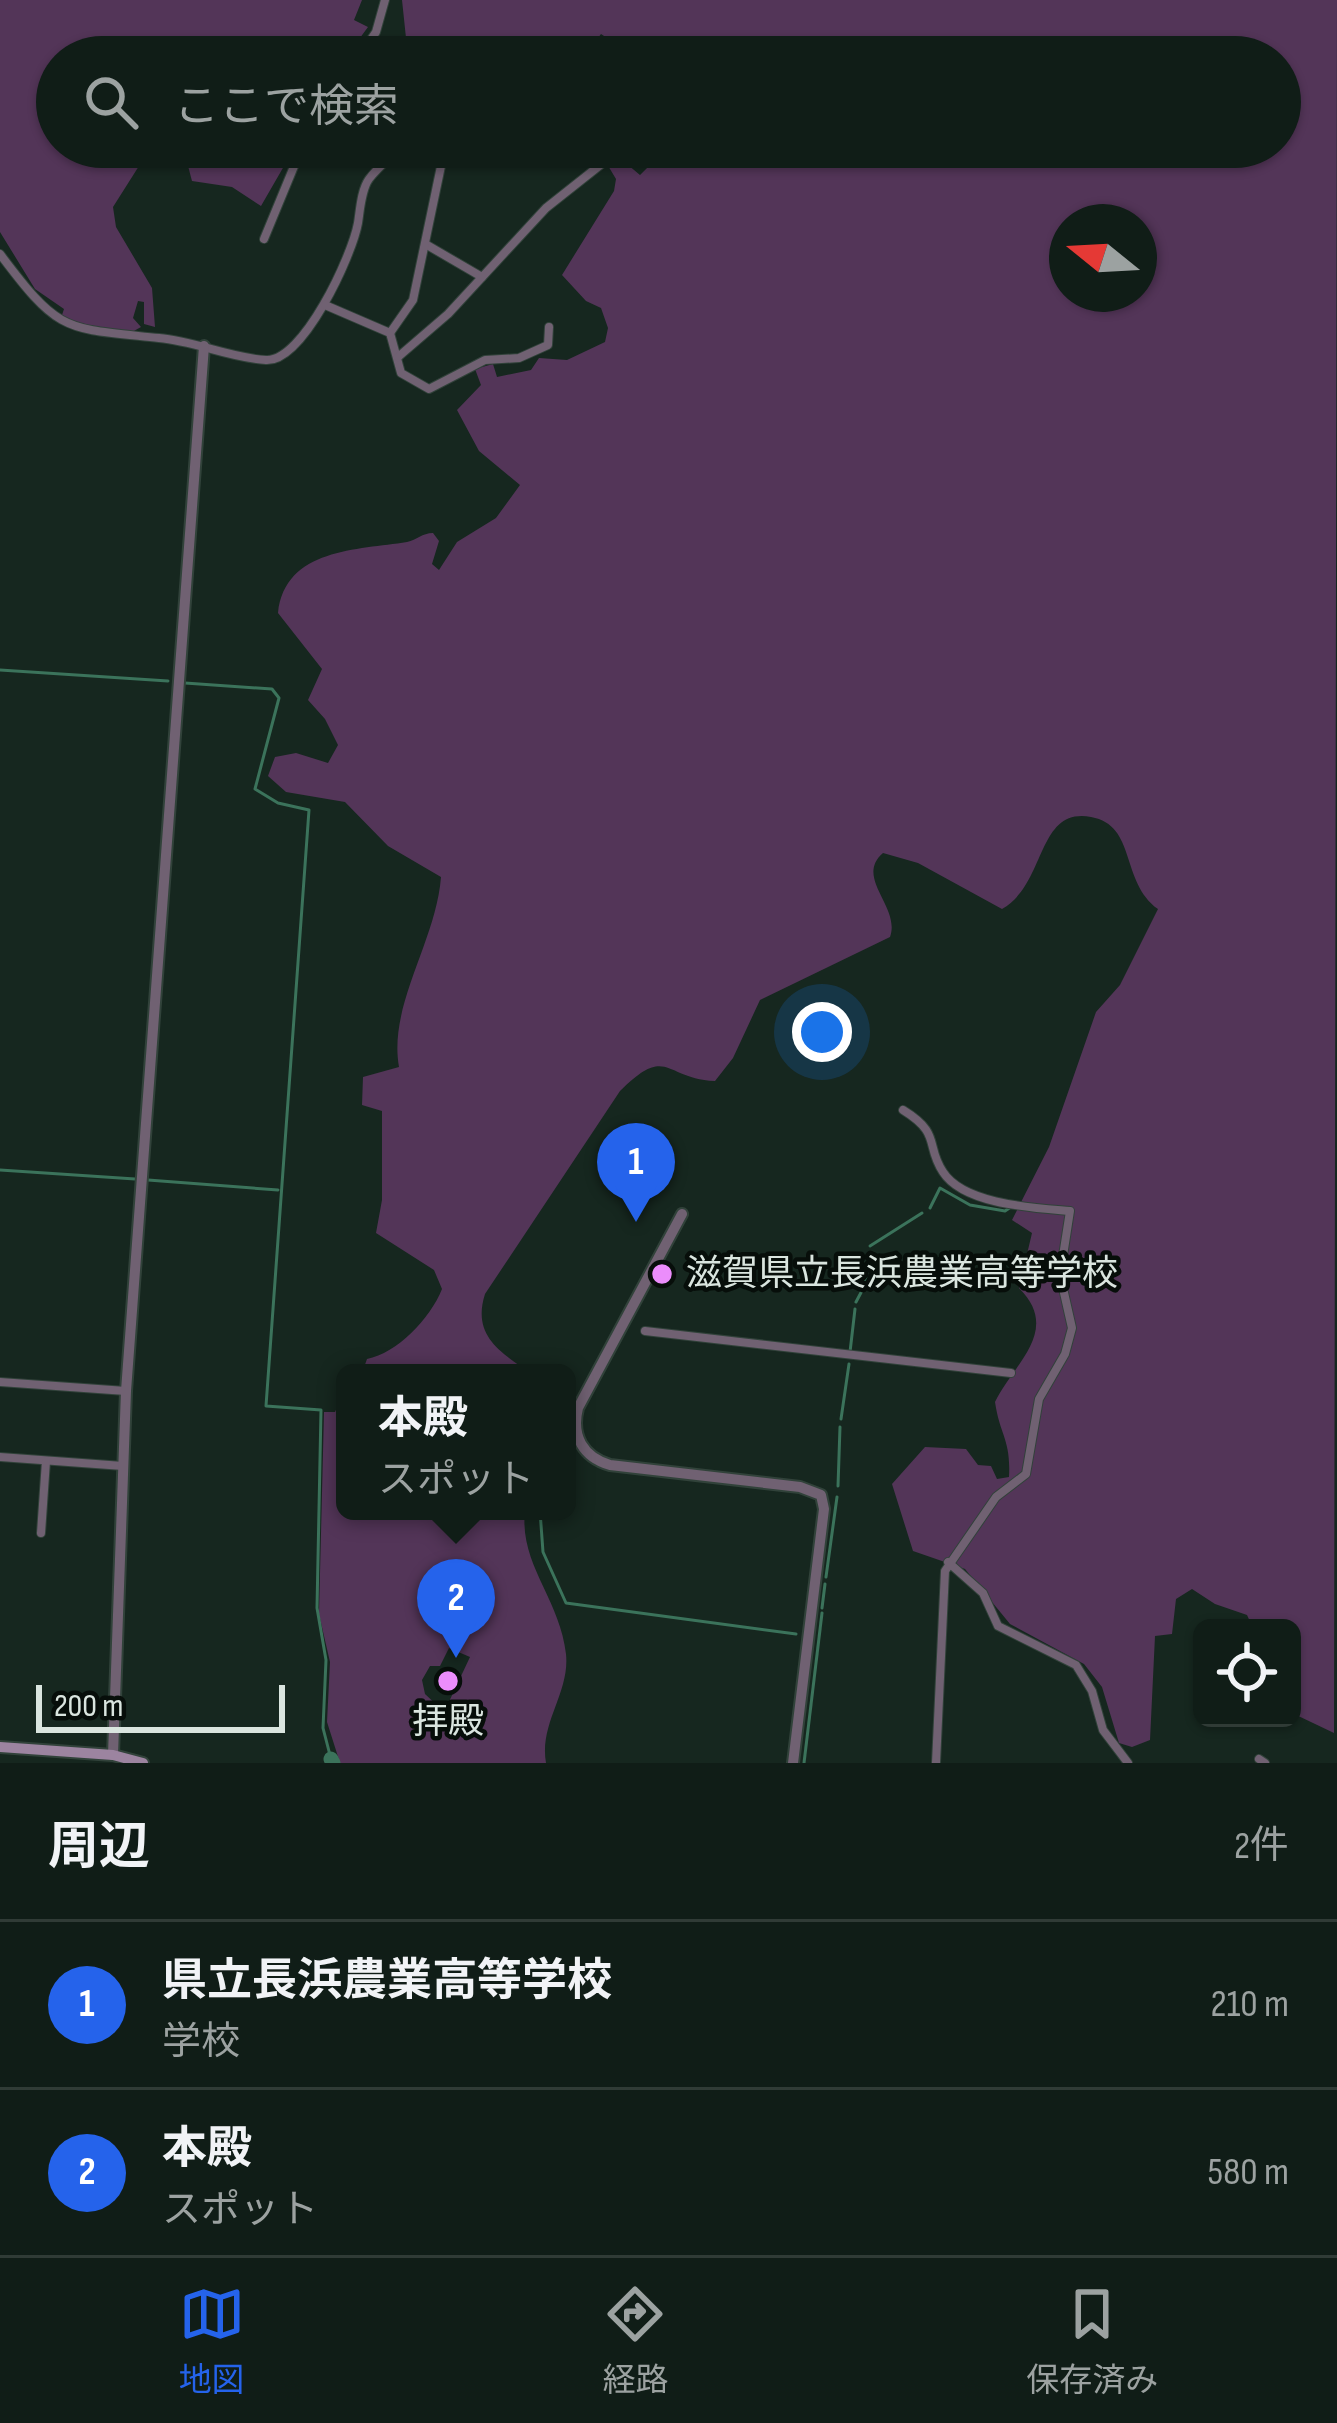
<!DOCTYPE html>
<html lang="ja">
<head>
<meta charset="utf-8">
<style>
	body { margin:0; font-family:"Sofia Sans Condensed","Noto Sans JP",sans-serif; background:#192620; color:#f1f3f6 }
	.controls { position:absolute; right:36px; bottom:36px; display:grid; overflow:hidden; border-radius:18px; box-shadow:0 3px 9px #0004 }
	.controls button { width:108px; height:108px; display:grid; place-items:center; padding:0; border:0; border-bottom:3px solid #303b36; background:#101d17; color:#f1f3f6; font:60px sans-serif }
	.compass { position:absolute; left:1049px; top:204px; width:108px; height:108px; border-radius:50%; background:#101d17; box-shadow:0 3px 9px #0004; rotate:288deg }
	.scale { position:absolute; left:36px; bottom:30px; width:249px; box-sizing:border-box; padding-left:12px; border:6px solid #dae5df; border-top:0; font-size:33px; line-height:42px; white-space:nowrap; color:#dae5df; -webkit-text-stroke:9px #070e0a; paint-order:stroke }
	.you { position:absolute; left:822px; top:1032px; width:42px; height:42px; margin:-30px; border:9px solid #fff; border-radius:50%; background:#1a73e8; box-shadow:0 0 0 18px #1a73e833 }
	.badge { display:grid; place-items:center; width:78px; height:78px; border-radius:50%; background:#2563eb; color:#fff; font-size:39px; font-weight:700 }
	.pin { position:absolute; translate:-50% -99px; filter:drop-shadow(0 3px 6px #0008) }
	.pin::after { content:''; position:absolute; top:63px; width:42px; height:36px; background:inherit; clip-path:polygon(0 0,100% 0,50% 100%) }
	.popup { position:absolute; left:336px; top:1364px; width:240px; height:156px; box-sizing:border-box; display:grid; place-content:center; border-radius:18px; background:#101d17; filter:drop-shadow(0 3px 9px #0005); font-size:39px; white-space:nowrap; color:#9ca2a1 }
	.popup b { font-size:45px; color:#f1f3f6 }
	.popup::after { content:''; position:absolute; left:50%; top:100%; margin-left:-24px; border:24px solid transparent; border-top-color:#101d17 }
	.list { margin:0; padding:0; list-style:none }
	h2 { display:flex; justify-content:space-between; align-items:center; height:156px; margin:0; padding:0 48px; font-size:51px }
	h2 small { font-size:39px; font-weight:400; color:#9ca2a1 }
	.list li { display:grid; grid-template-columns:78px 1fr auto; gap:36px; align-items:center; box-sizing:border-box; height:168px; padding:0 48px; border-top:3px solid #303b36 }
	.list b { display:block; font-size:45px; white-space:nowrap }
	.list p { margin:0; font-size:39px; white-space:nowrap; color:#9ca2a1 }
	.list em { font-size:39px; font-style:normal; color:#9ca2a1 }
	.icon { flex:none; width:66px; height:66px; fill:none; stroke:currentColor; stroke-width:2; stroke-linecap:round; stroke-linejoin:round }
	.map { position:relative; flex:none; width:1337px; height:1763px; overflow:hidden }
	.search { position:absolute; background:#101d17; box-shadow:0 3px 9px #0004; left:36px; right:36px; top:36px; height:132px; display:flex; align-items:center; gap:30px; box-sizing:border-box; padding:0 42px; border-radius:66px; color:#9ca2a1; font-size:45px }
	.sheet { height:492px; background:#101d17 }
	nav { display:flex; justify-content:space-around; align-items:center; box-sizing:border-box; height:168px; border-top:3px solid #303b36; background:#101d17; font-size:33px; color:#9ca2a1 }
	nav a { display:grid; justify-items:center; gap:6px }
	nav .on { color:#2563eb }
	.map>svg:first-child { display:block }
	.green { fill:#533558; fill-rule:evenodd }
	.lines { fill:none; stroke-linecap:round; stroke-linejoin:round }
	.stream { stroke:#3b735b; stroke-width:3 }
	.river { stroke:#3b735b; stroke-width:15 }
	.minor-casing { stroke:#31423a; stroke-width:10 }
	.tertiary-casing { stroke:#31423a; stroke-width:14 }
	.secondary-casing { stroke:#31423a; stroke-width:14 }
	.minor { stroke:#706172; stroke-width:8 }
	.tertiary { stroke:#706172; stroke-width:10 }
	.secondary { stroke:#9c84a0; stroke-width:10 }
	.poi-dot { fill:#eb8dfb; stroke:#070e0a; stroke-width:4.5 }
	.labels { text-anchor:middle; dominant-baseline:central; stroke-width:9; stroke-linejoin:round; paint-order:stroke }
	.poi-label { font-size:36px; fill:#dae5df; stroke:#070e0a; text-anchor:start }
</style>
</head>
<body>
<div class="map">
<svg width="1337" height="1763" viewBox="0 0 1337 1763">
	<rect width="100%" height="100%" fill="#16271f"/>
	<g class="green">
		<polygon points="0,0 362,0 354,20 368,27 346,57 57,57 57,147 151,147 113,207 116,227 152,288 155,327 144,324 144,302 138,301 133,318 141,327 132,332 75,323 62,315 64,309 35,289 0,232"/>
		<path d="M 402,0 L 1337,0 L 1334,1733 L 1292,1713 L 1292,1628 L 1253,1628 L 1247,1615 L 1215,1604 L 1192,1589 L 1176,1599 L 1172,1634 L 1155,1636 L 1150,1740 L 1132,1747 L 1119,1743 L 1102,1687 L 1084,1664 L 1010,1624 L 965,1569 L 913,1551 L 892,1484 L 925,1447 L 966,1449 L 978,1465 L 991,1466 L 997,1479 L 1009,1477 C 1011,1439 1000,1436 995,1402 C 1013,1364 1062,1331 1019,1288 L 1032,1233 L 1012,1220 L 1049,1147 L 1096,1012 L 1120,985 L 1158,909 C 1120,882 1137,825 1091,817 C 1036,807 1047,884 1002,909 L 918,863 L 883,853 C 854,878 901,907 890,937 L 760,1000 L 733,1058 L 715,1081 C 664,1079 668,1043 620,1091 L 485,1294 C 472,1335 499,1352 531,1373 L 362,1373 L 367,1359 C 397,1353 430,1319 442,1289 L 434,1270 L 376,1233 L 382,1200 L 382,1111 L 362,1105 L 363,1077 L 399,1067 C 388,1005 436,942 441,877 L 388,846 L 345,802 L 286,792 L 268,776 L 275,757 L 296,753 L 328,763 L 338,745 L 325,719 L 308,700 L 322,669 L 278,613 C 285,548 358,550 407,542 C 417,540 422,533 433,533 L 439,541 L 432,564 L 439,570 L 457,542 L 496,518 L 520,485 L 479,451 L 457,410 L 481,385 L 475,369 L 493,364 L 497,377 L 531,370 L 539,358 L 567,360 L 605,342 L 608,328 L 601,308 L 586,301 L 562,275 L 614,191 L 616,179 L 607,164 L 615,154 L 640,175 L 652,163 L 654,147 L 1280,147 L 1280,57 L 636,57 L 601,34 L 591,47 L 600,57 L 408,57 ZM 1067,222 L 1139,222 L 1139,294 L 1067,294 Z"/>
		<polygon points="183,147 295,147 261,206 232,187 192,181"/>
		<path d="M 345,1389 L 345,1511 L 525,1511 C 519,1564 560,1599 566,1654 C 570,1693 539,1723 546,1763 L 340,1763 L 327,1722 L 330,1662 L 319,1614 L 324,1412 L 335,1412 ZM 449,1648 L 470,1657 L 446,1708 L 441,1709 L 425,1694 L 422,1680 L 430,1666 L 440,1666 Z"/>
	</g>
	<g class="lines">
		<g class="stream">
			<polyline points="0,670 168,681"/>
			<polyline points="185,683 272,689 279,698 255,789 278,803 309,810 266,1406 321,1410 317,1608 326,1660 323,1728 331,1759"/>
			<polyline points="0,1170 135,1179"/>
			<polyline points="148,1180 278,1190"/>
			<polyline points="930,1208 940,1188 970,1205 1005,1211 1011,1207"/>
			<polyline points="870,1246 922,1213"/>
			<polyline points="856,1302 865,1285 869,1258"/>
			<polyline points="850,1352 855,1309"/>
			<polyline points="841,1419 849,1364"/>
			<polyline points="838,1486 840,1427"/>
			<polyline points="540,1511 543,1552 566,1603 796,1634"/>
			<polyline points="826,1577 837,1497"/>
			<polyline points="822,1608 825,1584"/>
			<polyline points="804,1763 822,1613"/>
		</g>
		<polyline class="river" points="331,1759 333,1763"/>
		<g class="minor-casing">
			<g id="minor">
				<polyline points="359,57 376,32 385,0"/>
				<polyline points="264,239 302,147"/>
				<polyline points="427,245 482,277"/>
				<path d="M 0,254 C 60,334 64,328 159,338 C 195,341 230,358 266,360 C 303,362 352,256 358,223 C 360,211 361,190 369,179 C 377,168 391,157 401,147"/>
				<polyline points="325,305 390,333 401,373 429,389 485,360 519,358 548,345 549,327"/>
				<polyline points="390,333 413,300 445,147"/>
				<polyline points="398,357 448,314 546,208 623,147"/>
				<path d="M 903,1110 C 942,1134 925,1145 943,1172 C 964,1205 1036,1208 1070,1211 L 1060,1275 L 1072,1328 L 1065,1354 L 1039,1399 L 1026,1474 L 996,1497 L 945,1571 L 936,1763"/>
				<polyline points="645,1331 1011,1373"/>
				<polyline points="0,1382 126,1391"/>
				<polyline points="0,1457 123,1466"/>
				<polyline points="41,1533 46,1461"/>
				<polyline points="948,1562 983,1593 998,1626 1076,1665 1092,1691 1103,1730 1128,1763"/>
				<polyline points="1259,1759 1265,1763"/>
			</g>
		</g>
		<g class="tertiary-casing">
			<g id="tertiary">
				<path d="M 682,1214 L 578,1408 C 571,1436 583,1457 610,1465 L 800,1487 L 821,1495 L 824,1509 L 793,1763"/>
				<polyline points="113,1755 126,1391 204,346"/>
			</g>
		</g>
		<g class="secondary-casing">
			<polyline id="secondary" points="0,1747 113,1755 143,1763"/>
		</g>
		<use href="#minor" class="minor"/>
		<use href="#tertiary" class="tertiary"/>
		<use href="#secondary" class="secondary"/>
	</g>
	<g class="poi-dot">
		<circle cx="662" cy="1274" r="12"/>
		<circle cx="448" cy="1681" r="12"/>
	</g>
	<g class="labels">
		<g class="poi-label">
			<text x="686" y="1274">滋賀県立長浜農業高等学校</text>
			<text x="448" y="1722" text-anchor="middle">拝殿</text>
		</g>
	</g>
</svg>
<div class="controls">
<button><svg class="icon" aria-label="locate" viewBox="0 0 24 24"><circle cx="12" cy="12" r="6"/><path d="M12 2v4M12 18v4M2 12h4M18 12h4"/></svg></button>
</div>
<svg class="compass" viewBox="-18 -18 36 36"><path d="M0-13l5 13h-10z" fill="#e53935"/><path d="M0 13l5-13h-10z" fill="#9ca2a1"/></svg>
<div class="scale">200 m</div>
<div class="you"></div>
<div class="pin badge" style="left:636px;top:1222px">1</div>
<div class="pin badge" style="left:456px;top:1658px">2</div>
<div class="popup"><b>本殿</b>スポット</div>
<div class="search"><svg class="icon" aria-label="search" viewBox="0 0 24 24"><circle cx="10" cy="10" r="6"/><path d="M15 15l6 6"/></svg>ここで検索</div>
</div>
<section class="sheet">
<h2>周辺<small>2件</small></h2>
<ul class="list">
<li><span class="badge">1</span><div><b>県立長浜農業高等学校</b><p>学校</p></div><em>210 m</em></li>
<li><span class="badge">2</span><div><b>本殿</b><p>スポット</p></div><em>580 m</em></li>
</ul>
</section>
<nav>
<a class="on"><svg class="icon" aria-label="map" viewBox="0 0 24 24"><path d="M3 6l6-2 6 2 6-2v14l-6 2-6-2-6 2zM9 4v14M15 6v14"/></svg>地図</a>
<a><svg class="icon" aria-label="directions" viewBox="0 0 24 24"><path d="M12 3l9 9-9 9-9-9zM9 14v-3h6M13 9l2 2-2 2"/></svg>経路</a>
<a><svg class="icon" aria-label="saved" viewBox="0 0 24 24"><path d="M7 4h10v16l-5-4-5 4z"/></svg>保存済み</a>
</nav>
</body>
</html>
